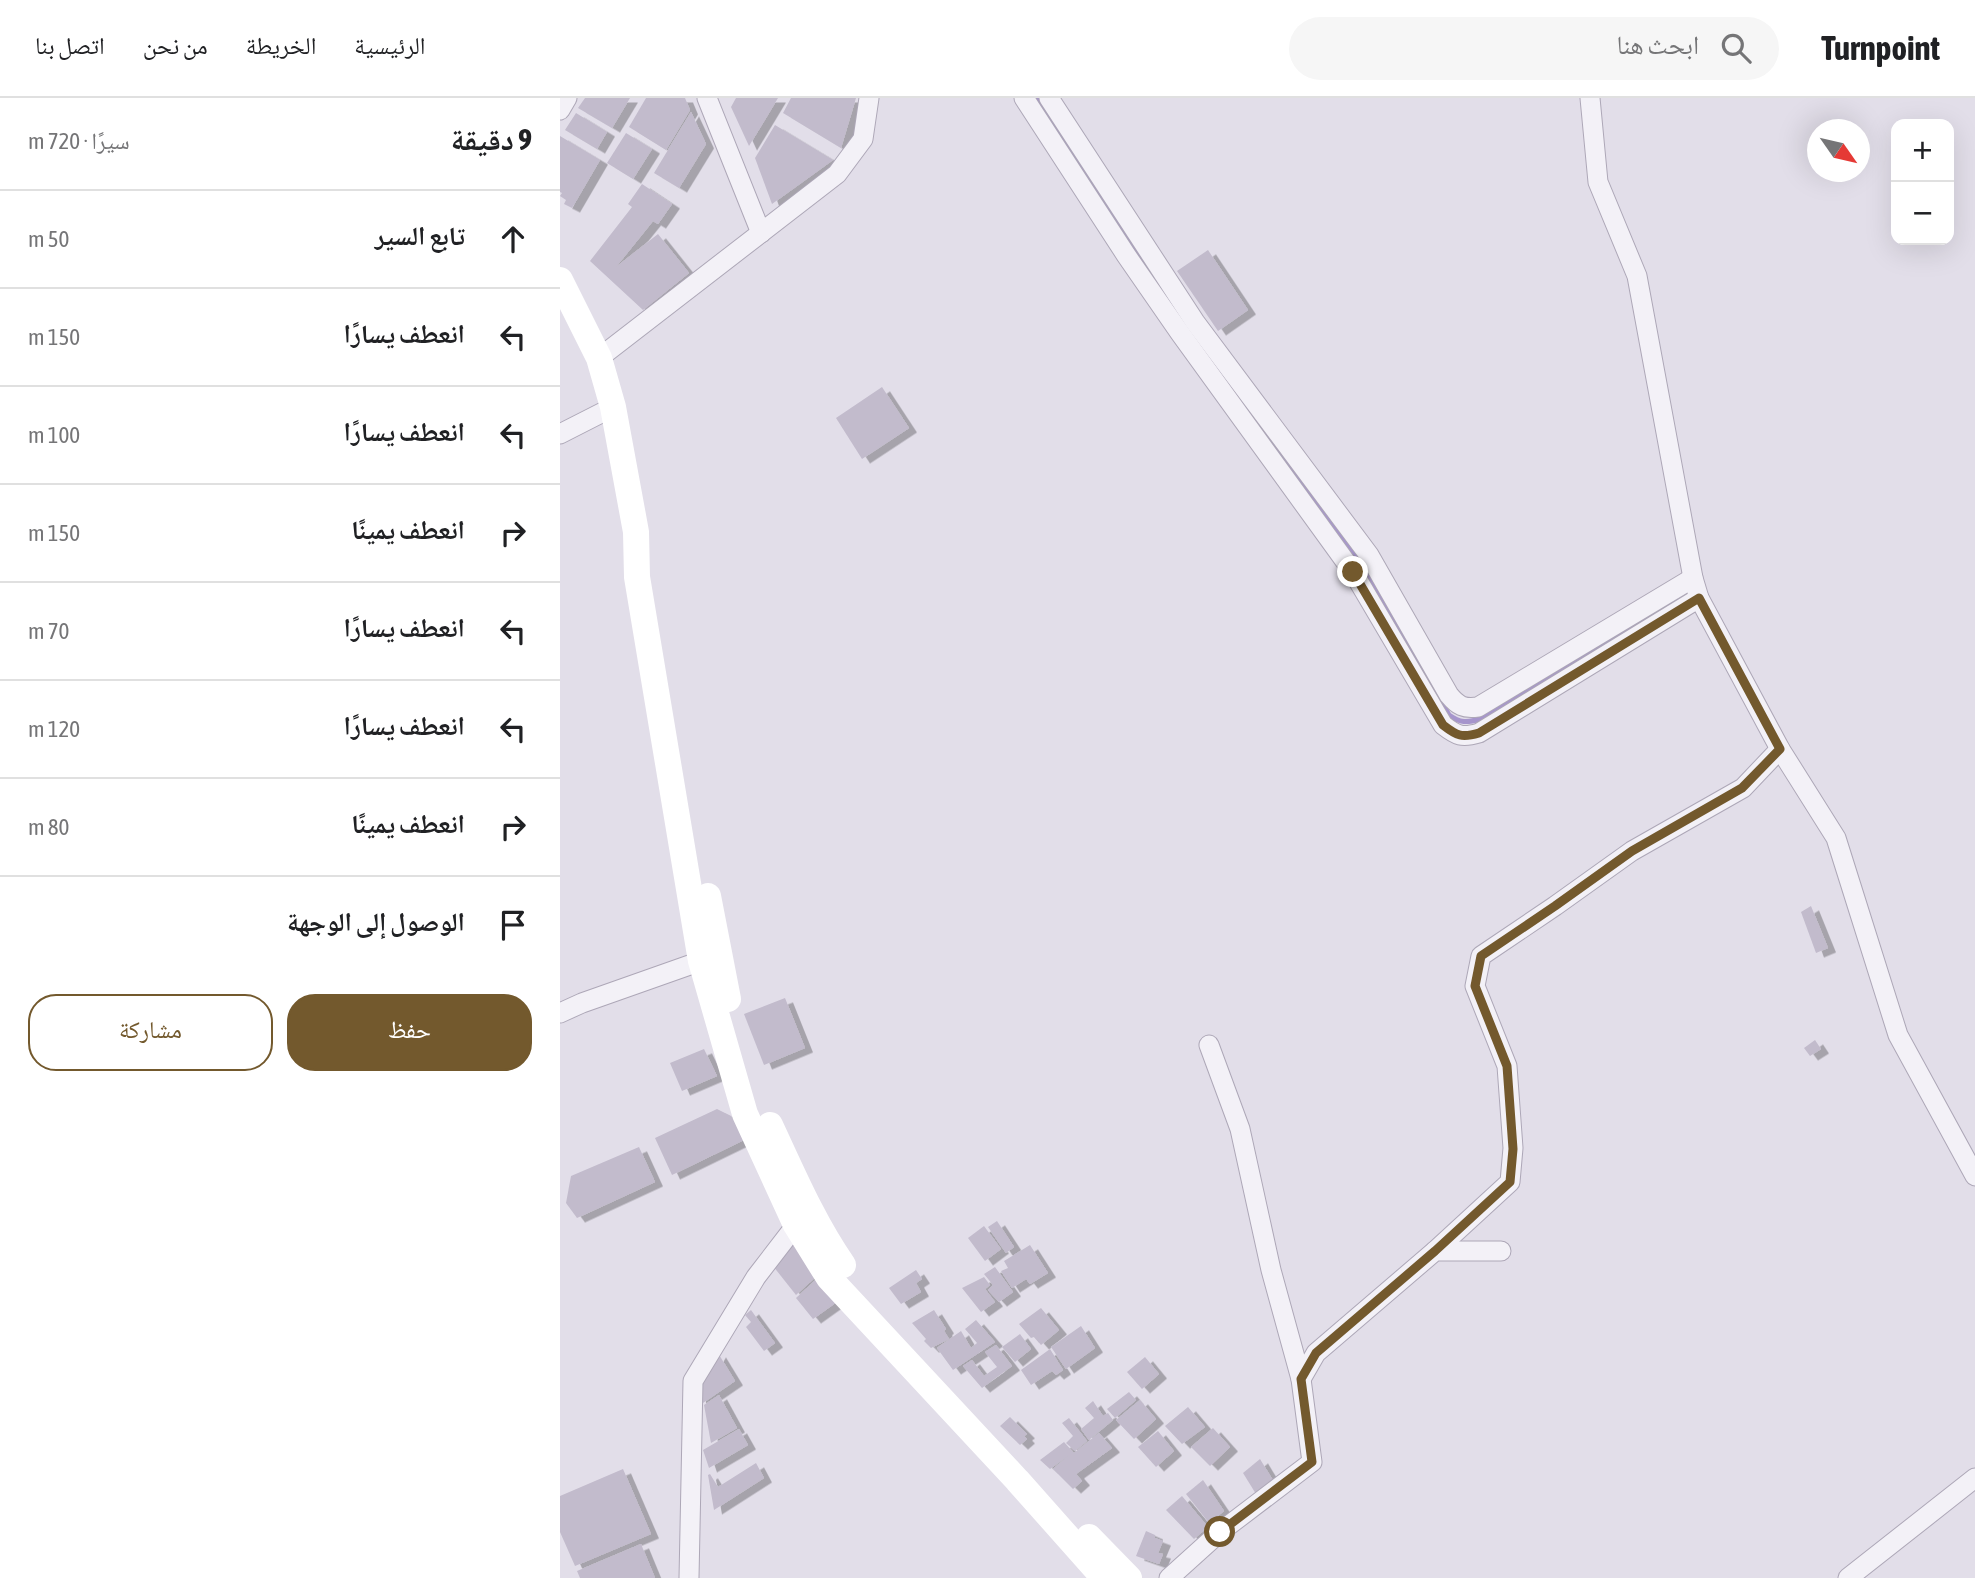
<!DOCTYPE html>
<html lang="ar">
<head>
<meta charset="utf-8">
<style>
	body { margin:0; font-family:"Asap Condensed","Noto Naskh Arabic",sans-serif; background:#f6f6f6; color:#202124; direction:rtl }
	.controls { position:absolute; right:21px; top:21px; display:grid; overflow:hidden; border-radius:14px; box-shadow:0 7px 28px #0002 }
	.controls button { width:63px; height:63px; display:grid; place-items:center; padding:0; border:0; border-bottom:2px solid #e0e0e0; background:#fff; color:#202124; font:35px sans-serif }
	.compass { position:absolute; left:1247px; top:21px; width:63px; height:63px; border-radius:50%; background:#fff; box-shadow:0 7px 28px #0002; rotate:124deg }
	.stop { position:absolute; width:21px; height:21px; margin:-16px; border:5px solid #73592d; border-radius:50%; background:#fff }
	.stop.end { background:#73592d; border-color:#fff; box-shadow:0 2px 7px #0008 }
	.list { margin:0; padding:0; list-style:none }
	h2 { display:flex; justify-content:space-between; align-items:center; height:91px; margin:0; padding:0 28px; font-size:30px }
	h2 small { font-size:23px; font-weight:400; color:#757577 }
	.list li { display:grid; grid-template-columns:46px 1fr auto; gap:21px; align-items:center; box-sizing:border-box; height:98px; padding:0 28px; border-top:2px solid #e0e0e0 }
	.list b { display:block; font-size:26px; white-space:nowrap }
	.list em { font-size:23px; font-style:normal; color:#757577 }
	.actions { display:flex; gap:14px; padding:21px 28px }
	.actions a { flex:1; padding:16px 0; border:2px solid #73592d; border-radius:28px; text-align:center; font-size:24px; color:#73592d }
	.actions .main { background:#73592d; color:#fff }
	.icon { flex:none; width:38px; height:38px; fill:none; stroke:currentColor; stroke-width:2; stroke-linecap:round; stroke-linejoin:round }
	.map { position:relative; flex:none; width:1415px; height:1480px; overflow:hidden; direction:ltr }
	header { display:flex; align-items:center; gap:42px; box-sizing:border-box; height:98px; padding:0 35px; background:#fff; border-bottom:2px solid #e0e0e0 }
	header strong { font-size:33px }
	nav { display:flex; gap:38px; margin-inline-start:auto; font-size:24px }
	.search { width:490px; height:63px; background:#f6f6f6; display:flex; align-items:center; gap:18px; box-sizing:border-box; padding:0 24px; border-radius:38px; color:#757577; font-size:26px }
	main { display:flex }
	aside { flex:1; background:#fff }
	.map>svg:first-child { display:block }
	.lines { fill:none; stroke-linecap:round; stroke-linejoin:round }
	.stream { stroke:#a695cc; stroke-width:5 }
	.building { fill:#c2bbcc; filter:url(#shadow) }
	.street-casing { stroke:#ada7b7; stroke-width:21 }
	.street { stroke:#f3f1f7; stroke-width:19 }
	.secondary { stroke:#fff; stroke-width:26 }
	.route { stroke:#73592d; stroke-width:9 }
</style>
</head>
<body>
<header>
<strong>Turnpoint</strong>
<div class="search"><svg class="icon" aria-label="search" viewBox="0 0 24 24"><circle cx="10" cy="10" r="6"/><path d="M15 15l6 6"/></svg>ابحث هنا</div>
<nav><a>الرئيسية</a><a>الخريطة</a><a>من نحن</a><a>اتصل بنا</a></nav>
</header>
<main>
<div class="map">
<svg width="1415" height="1480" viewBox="0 0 1415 1480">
	<defs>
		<filter id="shadow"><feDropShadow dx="8" dy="4.5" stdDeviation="0" flood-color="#0004"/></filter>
	</defs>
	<rect width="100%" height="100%" fill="#e2dee9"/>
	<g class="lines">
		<g class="stream">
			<polyline points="478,0 611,206"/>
			<path d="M 653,264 L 805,472 L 889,617 C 900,625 907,625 920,621 L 1112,505"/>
		</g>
	</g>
	<g class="building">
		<polygon points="25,0 70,0 52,30 18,10"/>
		<polygon points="86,0 125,0 130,12 106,52 69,29"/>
		<polygon points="176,0 218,0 189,48 171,9"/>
		<polygon points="231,0 296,0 281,50 223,15"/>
		<polygon points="131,14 146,46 119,90 94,75"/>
		<polygon points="16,15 47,34 37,51 5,32"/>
		<polygon points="215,27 273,62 212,106 195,60"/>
		<polygon points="66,35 92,51 73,81 47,65"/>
		<polygon points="0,38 40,62 12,110 4,106 6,102 0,98 2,95 0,94"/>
		<polygon points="82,86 112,106 98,126 93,123 56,169 98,136 129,175 83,212 30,163 72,109 68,106"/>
		<polygon points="648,152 688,212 658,233 617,173"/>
		<polygon points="322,289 349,330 302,361 276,320"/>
		<polygon points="1251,808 1268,850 1256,855 1241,814"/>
		<polygon points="225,900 245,950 204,967 184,916"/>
		<polygon points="1255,942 1261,951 1250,958 1244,950"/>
		<polygon points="144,951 157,978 122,993 110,965"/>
		<polygon points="157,1011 171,1018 184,1042 112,1077 95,1040"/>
		<polygon points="79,1049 95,1084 17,1120 6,1105 11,1078"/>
		<polygon points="437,1123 454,1149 446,1155 428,1129"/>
		<polygon points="424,1128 441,1151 425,1163 408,1140"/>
		<polygon points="232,1140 260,1175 236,1197 213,1168"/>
		<polygon points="470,1147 488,1175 470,1186 466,1181 452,1190 441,1173 448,1170 444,1163"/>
		<polygon points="435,1169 453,1194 439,1204 428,1192 433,1187 424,1176"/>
		<polygon points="356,1172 362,1181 356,1185 361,1194 341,1206 329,1190"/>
		<polygon points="261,1177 281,1201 253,1221 236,1200"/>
		<polygon points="424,1179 430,1187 425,1191 435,1204 421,1214 402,1190"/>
		<polygon points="481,1210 499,1232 481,1247 474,1239 471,1240 459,1226"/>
		<polygon points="191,1212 215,1245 204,1253 186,1229 191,1224 185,1217"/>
		<polygon points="374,1212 386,1231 384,1233 389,1241 371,1250 364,1243 366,1241 352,1225"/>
		<polygon points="416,1222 435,1244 393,1272 377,1250 401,1233 411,1250 417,1245 405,1231"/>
		<polygon points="521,1228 535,1250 506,1271 491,1249"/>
		<polygon points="460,1236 471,1251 455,1264 442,1249"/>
		<polygon points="436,1247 452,1268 422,1290 403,1268 412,1262 424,1278 437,1269 425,1254"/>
		<polygon points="490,1251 503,1272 496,1277 492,1273 471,1287 461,1272"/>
		<polygon points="158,1255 175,1283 140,1307 136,1292"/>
		<polygon points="585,1259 599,1276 582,1291 567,1274"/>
		<polygon points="569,1294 576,1302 555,1320 547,1311"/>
		<polygon points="159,1297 177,1330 151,1345 144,1307"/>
		<polygon points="580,1302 596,1321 574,1341 556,1322"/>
		<polygon points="533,1303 543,1318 548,1315 553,1322 529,1342 521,1331 534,1320 525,1310"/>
		<polygon points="628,1309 645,1329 622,1346 605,1328"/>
		<polygon points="450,1319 467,1336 464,1338 467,1341 460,1347 440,1328"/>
		<polygon points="509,1320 527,1343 515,1353 506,1345 513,1338 502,1325"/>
		<polygon points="653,1330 670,1349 650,1368 631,1349"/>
		<polygon points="179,1331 188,1347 149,1370 143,1352"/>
		<polygon points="598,1333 614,1353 596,1369 578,1349"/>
		<polygon points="539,1335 552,1350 516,1376 522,1383 513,1391 493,1371 509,1357 490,1371 480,1362 504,1344 514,1355"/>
		<polygon points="700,1361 714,1384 696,1396 683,1375"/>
		<polygon points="196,1365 204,1380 154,1412 148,1377 150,1376 158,1389"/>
		<polygon points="63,1371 91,1436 15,1468 0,1434 0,1398"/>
		<polygon points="643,1382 664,1413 649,1425 626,1396"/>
		<polygon points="622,1398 648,1429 634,1441 606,1412"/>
		<polygon points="586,1433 595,1437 595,1440 603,1443 598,1455 603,1456 599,1466 576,1458"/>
		<polygon points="81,1446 95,1480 20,1480 17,1473"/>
	</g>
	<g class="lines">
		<g class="street-casing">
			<g id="street">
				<polyline points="147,0 201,135"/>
				<path d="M 464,0 L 566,157 L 620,235 L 793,474 L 883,627 C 897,638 902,640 919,635 L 1139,500"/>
				<path d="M 489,0 L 635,224 L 809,457 L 889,597 C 898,608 904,611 918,609 L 1133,480"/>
				<polyline points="1030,0 1038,84 1077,178 1133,480 1139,500 1220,651 1276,740 1338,937 1415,1078"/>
				<polyline points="0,12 7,0"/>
				<polyline points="39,260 277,76 303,41 309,0"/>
				<polyline points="0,336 53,309"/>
				<polyline points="0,915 22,905 141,863"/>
				<polyline points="875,1153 950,1084 953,1050 947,968 915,888 921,858 995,808 1072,753 1183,690 1220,651"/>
				<polyline points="741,1281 756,1255 875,1153 941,1153"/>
				<polyline points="129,1480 133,1283 196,1179 236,1127"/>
				<polyline points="609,1480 660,1434 752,1364 741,1281 711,1172 680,1031 649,947"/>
				<polyline points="1288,1480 1415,1380"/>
			</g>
		</g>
		<use href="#street" class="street"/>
		<g class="secondary">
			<polyline points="0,182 39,260 53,309 76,434 77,479 141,863 185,1016 236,1127 269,1180 457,1382 544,1480"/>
			<polyline points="148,798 168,901"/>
			<path d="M 210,1027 C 232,1074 253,1124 283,1167"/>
			<polyline points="529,1439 569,1480"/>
		</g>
	</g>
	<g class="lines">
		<path class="route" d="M 660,1434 L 752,1364 L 741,1281 L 756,1255 L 875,1153 L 950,1084 L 953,1051 L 947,968 L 915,888 L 921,858 L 995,808 L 1072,753 L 1182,690 L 1220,651 L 1139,500 L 919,635 C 902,640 897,638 883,627 L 793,474"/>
	</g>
</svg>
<div class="controls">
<button>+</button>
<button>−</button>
</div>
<svg class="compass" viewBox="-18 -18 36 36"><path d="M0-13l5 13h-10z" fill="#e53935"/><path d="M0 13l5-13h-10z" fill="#757577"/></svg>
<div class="stop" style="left:660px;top:1434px"></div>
<div class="stop end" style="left:793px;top:474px"></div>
</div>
<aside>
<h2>9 دقيقة<small>سيرًا · 720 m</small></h2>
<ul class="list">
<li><svg class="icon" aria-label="ahead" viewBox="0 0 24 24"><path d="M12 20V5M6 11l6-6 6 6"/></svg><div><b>تابع السير</b></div><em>50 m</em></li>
<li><svg class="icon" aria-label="left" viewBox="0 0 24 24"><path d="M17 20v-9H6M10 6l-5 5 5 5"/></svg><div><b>انعطف يسارًا</b></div><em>150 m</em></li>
<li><svg class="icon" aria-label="left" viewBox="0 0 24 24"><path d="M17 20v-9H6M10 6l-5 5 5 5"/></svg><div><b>انعطف يسارًا</b></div><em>100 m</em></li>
<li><svg class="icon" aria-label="right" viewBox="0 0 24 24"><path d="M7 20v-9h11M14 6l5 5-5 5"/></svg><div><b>انعطف يمينًا</b></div><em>150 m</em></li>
<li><svg class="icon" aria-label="left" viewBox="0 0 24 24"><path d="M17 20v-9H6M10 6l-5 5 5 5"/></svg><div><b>انعطف يسارًا</b></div><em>70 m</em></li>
<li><svg class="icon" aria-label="left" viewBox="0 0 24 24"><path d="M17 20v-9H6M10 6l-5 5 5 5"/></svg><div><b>انعطف يسارًا</b></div><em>120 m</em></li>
<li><svg class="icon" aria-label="right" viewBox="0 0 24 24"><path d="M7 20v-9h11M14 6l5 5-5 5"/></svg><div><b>انعطف يمينًا</b></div><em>80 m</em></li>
<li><svg class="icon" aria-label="arrive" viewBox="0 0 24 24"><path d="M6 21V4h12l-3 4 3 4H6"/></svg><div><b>الوصول إلى الوجهة</b></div></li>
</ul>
<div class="actions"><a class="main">حفظ</a><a>مشاركة</a></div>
</aside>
</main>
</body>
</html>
